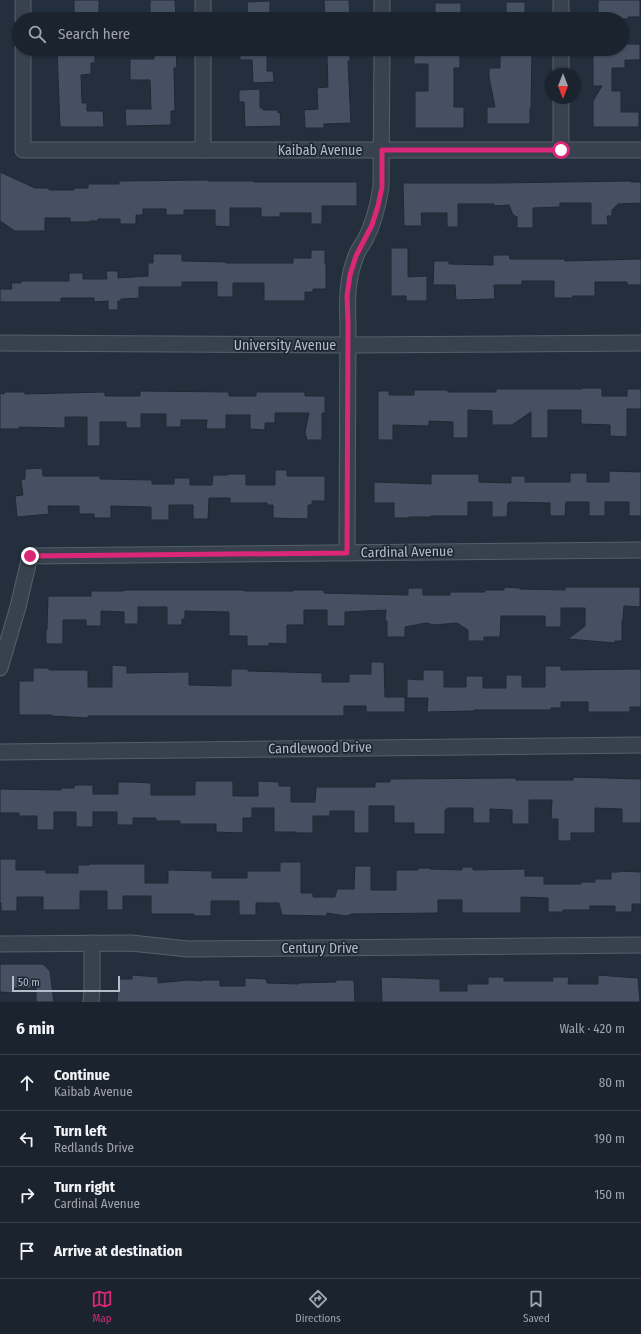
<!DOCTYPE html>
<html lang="en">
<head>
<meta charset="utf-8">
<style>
	body { margin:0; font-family:"Fira Sans Condensed",sans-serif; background:#242b36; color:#f1f3f6 }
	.compass { position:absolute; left:545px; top:68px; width:36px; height:36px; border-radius:50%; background:#1b232e; box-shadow:0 1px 3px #0004; rotate:180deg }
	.scale { position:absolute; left:12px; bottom:10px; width:108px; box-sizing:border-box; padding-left:4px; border:2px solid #b4bcc9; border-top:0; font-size:11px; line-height:14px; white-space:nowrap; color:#b4bcc9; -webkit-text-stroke:3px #1d2633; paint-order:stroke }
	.stop { position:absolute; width:12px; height:12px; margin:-9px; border:3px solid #db2777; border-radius:50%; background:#fff }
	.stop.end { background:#db2777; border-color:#fff; box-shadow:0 1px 4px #0008 }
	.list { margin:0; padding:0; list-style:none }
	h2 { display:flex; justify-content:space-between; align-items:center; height:52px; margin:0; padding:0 16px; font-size:17px }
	h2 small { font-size:13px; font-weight:400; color:#a0a4aa }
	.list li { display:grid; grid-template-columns:26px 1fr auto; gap:12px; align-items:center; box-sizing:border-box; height:56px; padding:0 16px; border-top:1px solid #39404a }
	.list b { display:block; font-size:15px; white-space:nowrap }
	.list p { margin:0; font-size:13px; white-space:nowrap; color:#a0a4aa }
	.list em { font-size:13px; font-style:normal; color:#a0a4aa }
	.icon { flex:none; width:22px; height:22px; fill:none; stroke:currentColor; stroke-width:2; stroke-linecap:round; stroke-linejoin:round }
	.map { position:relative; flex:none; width:641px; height:1002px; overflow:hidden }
	.search { position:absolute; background:#1b232e; box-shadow:0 1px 3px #0004; left:12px; right:12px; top:12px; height:44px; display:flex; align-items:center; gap:10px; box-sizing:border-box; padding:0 14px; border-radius:22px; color:#a0a4aa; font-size:15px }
	.sheet { height:276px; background:#1b232e }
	nav { display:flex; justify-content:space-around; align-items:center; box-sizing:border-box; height:56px; border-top:1px solid #39404a; background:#1b232e; font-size:11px; color:#a0a4aa }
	nav a { display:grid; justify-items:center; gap:2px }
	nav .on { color:#db2777 }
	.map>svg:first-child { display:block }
	.building { fill:#455162; stroke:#1f2835 }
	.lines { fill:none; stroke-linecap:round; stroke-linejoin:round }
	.minor-casing { stroke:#565f6c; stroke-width:17 }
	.minor { stroke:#38414e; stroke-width:15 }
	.route { stroke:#db2777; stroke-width:5 }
	.labels { text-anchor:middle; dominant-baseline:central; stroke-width:3.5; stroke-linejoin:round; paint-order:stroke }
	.street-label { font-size:14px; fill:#b4bcc9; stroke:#1d2633 }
</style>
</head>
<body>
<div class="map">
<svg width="641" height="1002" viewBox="0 0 641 1002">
	<rect width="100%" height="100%" fill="#242f3e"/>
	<g class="building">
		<polygon points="74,0 99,0 99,14 95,14 95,19 74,19"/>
		<polygon points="150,0 175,0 176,19 150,19"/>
		<polygon points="324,0 349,0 350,19 325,19"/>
		<polygon points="598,0 640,0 640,17 628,17 628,19 598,19"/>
		<polygon points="270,1 270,19 248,19 247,2"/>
		<rect x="506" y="2" width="19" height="17"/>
		<rect x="435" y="3" width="26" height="16"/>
		<polygon points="622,44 640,44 640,60 625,60 625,68 612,68 612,91 621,91 621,112 639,112 639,127 593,127 593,101 602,86 593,86 593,49 622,49"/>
		<polygon points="57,49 95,49 95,63 91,63 91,74 81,75 82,103 87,103 87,111 103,111 104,127 60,127"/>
		<polygon points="154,49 176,49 177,68 174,68 175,111 171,111 171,125 126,126 125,109 151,109 150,80 130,80 130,59 154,59"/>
		<polygon points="240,49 267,49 267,71 273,71 274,82 253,83 252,60 240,60"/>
		<polygon points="328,49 350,49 350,61 348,61 351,123 324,124 324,128 305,128 304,110 318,109 317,88 328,87 327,55 329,55"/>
		<polygon points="414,49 460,49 460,68 454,68 454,107 464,107 464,128 415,128 415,91 428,91 428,64 414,64"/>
		<polygon points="509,49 532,49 531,108 530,108 530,124 487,124 487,107 495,107 489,77 489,68 500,68 500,55 508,55"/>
		<polygon points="260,89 260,108 263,108 263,110 278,110 278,113 280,112 281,126 245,127 244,102 239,102 239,90"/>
		<polygon points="0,172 35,188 49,188 49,190 74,190 74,188 88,188 88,184 119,184 119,181 208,180 208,181 254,181 254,182 357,182 357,206 322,206 322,224 311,224 311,213 280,213 280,217 261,217 261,208 230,208 230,227 215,226 215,210 184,210 184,215 166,215 166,209 143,209 143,215 136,215 136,224 120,224 120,219 98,219 98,221 90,221 90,222 70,222 70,218 45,218 45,231 15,231 0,221"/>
		<polygon points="631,181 631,182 641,182 641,203 618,204 612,210 612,216 607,216 608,225 591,225 591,203 560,203 560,207 533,208 533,228 517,228 517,217 513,215 509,205 494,206 494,204 458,204 458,227 447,227 447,213 421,213 422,226 404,226 403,183 499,183"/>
		<polygon points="391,248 408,248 408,277 427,276 427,301 406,301 406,296 391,296"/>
		<polygon points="311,250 325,250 325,264 326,264 326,289 313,289 313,292 305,292 305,301 264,301 264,283 233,283 233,297 217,297 217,282 182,282 182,287 139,287 139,298 121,299 121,301 118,301 118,310 108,310 108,301 94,302 94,298 61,298 61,302 0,302 0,289 12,289 11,283 21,283 21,281 69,281 69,273 83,273 83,279 107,279 106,271 118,271 118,278 148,276 148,263 153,263 153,254 182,254 182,261 226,262 226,263 293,263 293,258 311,258"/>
		<polygon points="493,255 509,255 510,259 565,259 565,261 641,259 641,285 627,285 627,282 595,282 595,296 573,296 573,298 554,298 554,281 522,281 522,285 494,285 495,299 456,300 455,285 433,285 434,261 449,261 449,264 493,265"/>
		<polygon points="582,388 602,388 602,396 627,396 627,389 641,389 641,409 627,409 627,437 610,436 610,425 581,424 581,410 548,410 548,438 531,438 531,412 512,425 492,425 492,411 468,410 468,438 453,438 453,422 429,421 429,426 393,425 393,440 378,440 378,391 389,391 389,395 414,395 414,390 448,390 448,392 496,392 496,389 582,389"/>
		<polygon points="140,391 229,392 229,396 256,396 256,392 305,392 305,396 325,396 325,413 322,413 322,440 307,440 305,432 309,413 275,413 275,423 265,423 265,430 250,429 250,415 226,415 226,429 206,429 207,420 181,420 181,427 166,427 166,414 141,414 141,428 126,428 126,422 100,422 100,446 87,446 87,417 65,417 65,428 19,427 19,429 0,429 0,393 4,394 4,392 25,392 25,394 105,392 105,396 140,396"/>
		<polygon points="42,468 43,476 100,476 100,479 152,480 152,484 174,484 174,478 190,478 190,485 212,485 213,475 227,475 227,474 246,474 246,485 275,485 275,470 287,470 287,476 325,476 325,501 312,501 312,505 308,505 308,519 273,518 273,505 267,505 267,503 230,503 230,498 209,498 208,519 193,519 193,505 169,505 169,520 151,520 151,507 111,506 111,518 94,518 94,514 79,514 79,506 48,506 49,514 17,517 15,496 23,495 21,480 25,479 25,469"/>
		<polygon points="609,471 641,472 641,516 629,516 629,502 605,502 605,516 589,516 589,502 566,502 565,516 550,516 550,503 511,502 508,503 507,517 492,517 492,502 468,502 468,516 431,516 431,517 409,517 409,518 394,518 394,503 374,503 374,482 431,484 431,474 479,474 479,482 511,483 511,476 525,476 525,482 570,482 570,473 587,473 587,482 609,482"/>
		<polygon points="504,587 520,588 520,589 565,590 565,587 640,587 640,607 624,606 623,620 622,620 622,641 615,641 615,643 568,639 585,626 585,608 561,608 561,627 545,627 545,616 501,616 500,637 484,637 484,641 468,641 468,630 457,623 434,625 426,623 405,627 405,637 387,637 387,621 385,621 386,610 345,612 345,626 327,626 327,610 304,610 304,625 287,625 287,644 269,643 269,646 247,646 247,636 229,636 229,612 185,611 185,619 182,619 182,625 167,625 167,607 138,607 138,624 124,624 124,612 101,611 101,626 86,626 86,620 63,620 63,644 46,644 46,630 47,630 48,596 91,596 91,591 124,591 124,590 244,590 244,591 293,591 293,590 324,590 324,593 408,595 408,588 423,588 423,595 450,595 450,592 485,592 485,590 504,590"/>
		<polygon points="371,662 384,662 385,697 405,697 405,712 366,712 366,706 344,706 344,716 88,716 88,718 52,716 52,715 19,715 19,681 33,681 33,668 49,668 49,670 88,670 88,687 112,687 112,665 127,666 127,673 189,672 189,685 231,686 231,669 248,669 248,671 322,673 322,682 349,682 349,674 371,674"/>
		<polygon points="545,666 561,666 561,670 641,669 641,707 630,707 630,712 588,712 588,702 561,702 561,708 551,708 551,710 474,710 474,711 427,712 428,698 407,698 407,679 423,680 423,670 444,670 444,687 466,687 466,676 483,676 483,688 506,688 506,675 522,675 522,687 545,687"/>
		<polygon points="573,777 641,779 641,823 622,823 622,809 595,808 595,833 571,833 571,841 558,841 558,819 551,819 552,800 529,800 529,824 512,824 512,810 490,809 490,823 473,823 473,808 447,808 447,810 445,810 445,834 414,834 414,823 394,823 394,806 369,806 369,833 354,833 354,811 330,811 330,816 313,816 313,833 296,833 296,832 274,832 274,808 252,808 252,818 243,818 243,833 216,832 216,824 180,824 180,821 156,821 156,818 133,818 133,825 117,825 117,812 93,812 93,827 76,827 76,812 54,812 54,830 37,830 37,816 19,816 19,813 0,813 0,789 61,790 61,788 74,788 75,785 93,785 93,794 118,794 118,782 133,782 151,783 151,795 195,795 195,781 233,781 233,796 258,796 258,781 279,782 279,786 291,786 291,802 315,802 316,787 375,787 375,782 390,782 390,779 516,778 516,780 573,780"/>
		<polygon points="0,859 16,859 16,870 46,870 46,873 78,873 78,865 89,865 89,864 145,864 145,883 168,883 168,870 212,871 212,878 247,878 247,871 280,871 280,862 301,862 301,893 313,893 313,897 335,897 337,889 354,889 355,866 371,866 371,890 396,890 396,870 418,870 418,868 430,868 430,869 462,870 462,867 473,867 473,870 525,869 525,876 544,876 544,884 581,884 581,882 595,882 595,879 611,879 611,872 619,872 619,871 641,872 641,904 632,904 632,912 615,912 615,906 590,906 590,910 563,910 563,912 548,912 548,898 521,897 521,913 462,913 462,900 438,900 438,913 352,914 346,916 327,913 327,916 282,915 279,903 256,903 256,915 239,915 239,901 211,901 211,916 194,916 194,914 151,914 151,896 123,896 123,910 107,910 107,891 80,891 80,910 43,910 43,897 17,897 17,911 1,911 1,903 0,903"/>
		<polygon points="0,964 43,964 50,971 54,1002 36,1002 36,988 14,988 13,993 0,992"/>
		<polygon points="132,975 158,977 158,983 189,980 202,981 202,980 220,980 220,986 245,986 245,978 266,979 267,983 298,984 298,983 336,982 336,980 354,980 355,1002 117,1002 119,979 132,979"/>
		<polygon points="598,975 638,978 640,1002 382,1002 381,977 440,979 440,991 467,991 467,984 488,984 488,977 504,977 504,981 553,981 552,977 569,977 568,984 598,984"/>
	</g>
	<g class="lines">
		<g class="minor-casing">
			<g id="minor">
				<polyline points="23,0 23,19"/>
				<polyline points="203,0 203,19"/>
				<polyline points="382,0 382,19"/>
				<polyline points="561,0 561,19"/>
				<polyline points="23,49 23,150 641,150"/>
				<polyline points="203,49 203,150"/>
				<polyline points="561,49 561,74"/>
				<polyline points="561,98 561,150"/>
				<polyline points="0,343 348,345 641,343"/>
				<path d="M 347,553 L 348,323 C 347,300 347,278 356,256 C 358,250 362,245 365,240 C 374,223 378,206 381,187 L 382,49"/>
				<polyline points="0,668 18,607 30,556 641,550"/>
				<polyline points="0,752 641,745"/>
				<polyline points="0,944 131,943 188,949 641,945"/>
				<polyline points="91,1002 92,990 92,943"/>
			</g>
		</g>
		<use href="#minor" class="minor"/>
	</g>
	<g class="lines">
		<polyline class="route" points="30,556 347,553 348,323 347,296 350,275 356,256 372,225 378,206 382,187 382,150 561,150"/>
	</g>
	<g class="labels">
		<g class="street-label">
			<text x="320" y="150">Kaibab Avenue</text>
			<text x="285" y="345">University Avenue</text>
			<text transform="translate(407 552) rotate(-1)">Cardinal Avenue</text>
			<text transform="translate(320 748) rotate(-1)">Candlewood Drive</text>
			<text x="320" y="948">Century Drive</text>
		</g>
	</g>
</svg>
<svg class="compass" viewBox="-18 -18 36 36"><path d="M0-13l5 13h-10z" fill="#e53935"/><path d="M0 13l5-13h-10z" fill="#a0a4aa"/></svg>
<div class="scale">50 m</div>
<div class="stop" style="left:561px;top:150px"></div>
<div class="stop end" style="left:30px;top:556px"></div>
<div class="search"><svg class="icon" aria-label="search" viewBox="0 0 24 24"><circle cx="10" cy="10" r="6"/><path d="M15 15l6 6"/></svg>Search here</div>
</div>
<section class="sheet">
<h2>6 min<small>Walk · 420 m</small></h2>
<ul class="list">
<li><svg class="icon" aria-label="ahead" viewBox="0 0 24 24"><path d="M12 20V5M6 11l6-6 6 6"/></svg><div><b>Continue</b><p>Kaibab Avenue</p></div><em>80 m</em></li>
<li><svg class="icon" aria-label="left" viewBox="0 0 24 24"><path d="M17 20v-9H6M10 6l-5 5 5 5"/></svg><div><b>Turn left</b><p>Redlands Drive</p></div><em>190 m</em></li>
<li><svg class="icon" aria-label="right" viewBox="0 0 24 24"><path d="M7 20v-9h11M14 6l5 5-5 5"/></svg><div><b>Turn right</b><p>Cardinal Avenue</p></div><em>150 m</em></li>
<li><svg class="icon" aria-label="arrive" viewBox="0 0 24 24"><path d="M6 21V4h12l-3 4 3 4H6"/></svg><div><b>Arrive at destination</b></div></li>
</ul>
</section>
<nav>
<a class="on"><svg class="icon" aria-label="map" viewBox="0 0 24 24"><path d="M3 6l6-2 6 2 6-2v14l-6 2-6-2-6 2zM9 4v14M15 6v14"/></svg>Map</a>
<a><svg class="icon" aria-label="directions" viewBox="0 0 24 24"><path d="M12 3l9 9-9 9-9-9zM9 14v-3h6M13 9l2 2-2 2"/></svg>Directions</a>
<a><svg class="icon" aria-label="saved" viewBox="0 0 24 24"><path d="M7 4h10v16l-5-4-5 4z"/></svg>Saved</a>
</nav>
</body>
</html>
